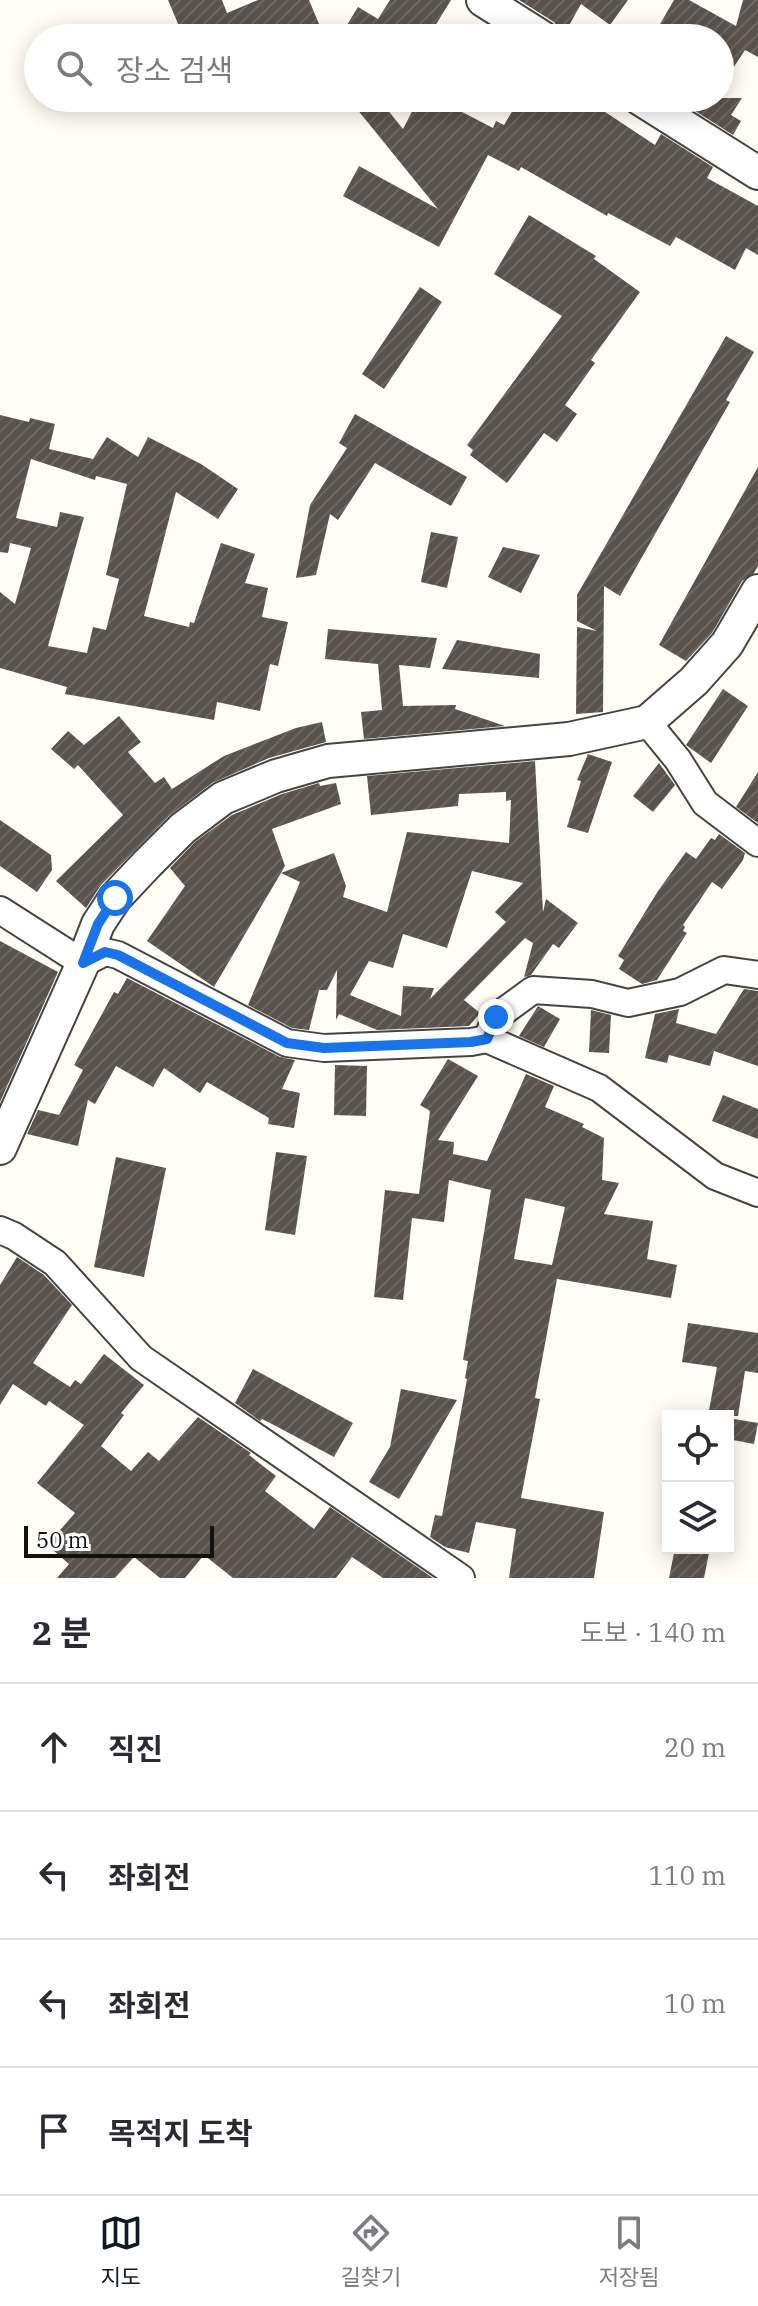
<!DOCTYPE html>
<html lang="ko">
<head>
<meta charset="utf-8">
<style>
	body { margin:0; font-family:"IBM Plex Serif","Noto Sans KR",serif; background:#f7f7f7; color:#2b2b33 }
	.controls { position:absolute; right:24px; bottom:24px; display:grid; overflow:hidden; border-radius:0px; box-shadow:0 4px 20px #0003 }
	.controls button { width:72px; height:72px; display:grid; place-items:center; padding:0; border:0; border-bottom:2px solid #e1e1e2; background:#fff; color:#2b2b33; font:40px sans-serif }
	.scale { position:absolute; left:24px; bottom:20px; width:190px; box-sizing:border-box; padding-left:8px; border:4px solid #111; border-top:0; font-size:22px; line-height:28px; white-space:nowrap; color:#111; -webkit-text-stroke:6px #fff; paint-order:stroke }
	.stop { position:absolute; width:24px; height:24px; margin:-18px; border:6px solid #1a73e8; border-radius:50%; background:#fff }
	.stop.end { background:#1a73e8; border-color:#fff; box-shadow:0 2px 8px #0008 }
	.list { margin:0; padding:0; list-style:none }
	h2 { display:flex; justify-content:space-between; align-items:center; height:104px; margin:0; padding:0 32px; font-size:34px }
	h2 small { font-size:26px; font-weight:400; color:#7c7c81 }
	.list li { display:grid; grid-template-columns:52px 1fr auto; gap:24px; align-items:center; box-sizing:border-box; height:128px; padding:0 32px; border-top:2px solid #e1e1e2 }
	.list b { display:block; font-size:30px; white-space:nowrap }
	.list em { font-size:26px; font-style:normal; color:#7c7c81 }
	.icon { flex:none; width:44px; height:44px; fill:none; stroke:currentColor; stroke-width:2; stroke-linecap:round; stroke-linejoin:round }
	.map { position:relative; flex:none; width:758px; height:1578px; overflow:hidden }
	.search { position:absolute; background:#fff; box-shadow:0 4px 20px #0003; left:24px; right:24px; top:24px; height:88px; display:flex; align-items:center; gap:20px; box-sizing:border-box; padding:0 28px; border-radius:44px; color:#7c7c81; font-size:30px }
	.sheet { height:616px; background:#fff }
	nav { display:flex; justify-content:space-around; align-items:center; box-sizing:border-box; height:112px; border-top:2px solid #e1e1e2; background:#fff; font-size:22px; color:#7c7c81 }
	nav a { display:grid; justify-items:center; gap:4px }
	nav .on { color:#111827 }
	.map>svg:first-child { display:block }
	.building { fill:url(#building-hatch); fill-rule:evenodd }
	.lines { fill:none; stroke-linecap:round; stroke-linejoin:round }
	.minor-casing { stroke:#444; stroke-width:30 }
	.tertiary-casing { stroke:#444; stroke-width:36 }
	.minor { stroke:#fff; stroke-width:26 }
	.tertiary { stroke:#fff; stroke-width:32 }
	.route { stroke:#1a73e8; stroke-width:10 }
</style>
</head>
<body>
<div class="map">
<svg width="758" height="1578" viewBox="0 0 758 1578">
	<defs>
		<pattern id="building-hatch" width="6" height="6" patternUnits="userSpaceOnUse" patternTransform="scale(2)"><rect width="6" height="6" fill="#5a524d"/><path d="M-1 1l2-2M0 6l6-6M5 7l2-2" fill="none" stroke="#6d6662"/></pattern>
	</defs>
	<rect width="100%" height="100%" fill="#fffdf5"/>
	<g class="building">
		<polygon points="168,0 222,0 227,13 258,0 309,0 322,31 305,38 184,38"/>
		<polygon points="390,0 451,0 432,31 420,24 411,38 339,38 358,7 378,19"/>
		<polygon points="519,0 628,0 610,25 581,4 562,38 559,29 554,22"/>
		<polygon points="674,0 689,0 736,26 743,0 758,0 758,57 745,50 720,88 720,38 652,38"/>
		<polygon points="348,98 378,98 403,129 419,98 435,98 493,128 496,121 504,125 520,98 551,98 573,111 584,98 655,145 661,134 713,167 707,178 758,206 758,255 746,248 735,270 676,237 670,246 608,213 607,216 521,167 519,171 488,155 439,247 343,196 359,166 438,209"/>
		<polygon points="684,98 742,98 731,115 741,121 733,135 681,102"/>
		<polygon points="529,215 596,256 594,259 640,292 591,360 595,363 565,405 577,414 557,442 544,433 507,483 470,455 473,450 467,445 562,316 494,274"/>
		<polygon points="420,287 442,302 384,389 362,374"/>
		<polygon points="726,336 754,352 726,400 730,402 620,596 604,586 603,712 576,714 577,627 597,631 577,621 577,595"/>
		<polygon points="355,414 467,477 451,506 375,463 338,520 330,514 316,575 296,578 310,505 347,448 339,443"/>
		<path d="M 0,415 L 29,422 L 30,418 L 55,424 L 49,449 L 93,459 L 107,437 L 138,457 L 148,437 L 201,464 L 238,489 L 218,519 L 176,492 L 144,616 L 189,627 L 190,622 L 194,623 L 221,543 L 255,554 L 245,583 L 268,588 L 262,617 L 288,622 L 278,666 L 270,664 L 260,711 L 217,702 L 214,720 L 65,694 L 67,687 L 0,668 L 0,592 L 15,604 L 31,548 L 10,543 L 8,553 L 0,552 ZM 31,459 L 95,480 L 96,476 L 127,484 L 106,575 L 119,579 L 106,630 L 93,627 L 87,653 L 48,646 L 84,517 L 60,512 L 57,527 L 16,518 Z"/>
		<polygon points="758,467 758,566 754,573 742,581 712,633 686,661 659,645"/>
		<polygon points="431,532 458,537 447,588 421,582"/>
		<polygon points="503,547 540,555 521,593 488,577"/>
		<polygon points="328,629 437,638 430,668 399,665 403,706 456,705 455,709 505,726 364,739 361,712 382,710 378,664 325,659"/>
		<polygon points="457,640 540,654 539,678 442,669"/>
		<polygon points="723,689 748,706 711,763 686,745"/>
		<polygon points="119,716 141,742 128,752 155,783 164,777 172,789 224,756 296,728 322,722 326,742 269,758 212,783 170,815 101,885 86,908 56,881 123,815 78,765 74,769 51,749 68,731 84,745"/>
		<polygon points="588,754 612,762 588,833 567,827 581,781 577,780"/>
		<path d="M 535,761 L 543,912 L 546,899 L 578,923 L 559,948 L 553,944 L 531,975 L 524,977 L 533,943 L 525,938 L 464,1000 L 480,1013 L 469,1026 L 377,1030 L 339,1014 L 336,1020 L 337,970 L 327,990 L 319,990 L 309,1030 L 292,1028 L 248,1005 L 300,882 L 281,873 L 334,853 L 346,886 L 343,897 L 387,912 L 407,832 L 509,843 L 511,800 L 506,801 L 506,792 L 459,794 L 458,806 L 371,815 L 367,776 ZM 472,871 L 523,883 L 495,912 L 506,922 L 430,999 L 434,988 L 403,986 L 401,1016 L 350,995 L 369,961 L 393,968 L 403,934 L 447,948 Z"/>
		<polygon points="659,763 675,785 653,812 633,796"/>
		<polygon points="758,772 758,823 736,807"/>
		<polygon points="319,783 320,786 336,783 341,804 272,829 285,866 214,987 147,941 185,886 170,868 195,842 232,815 282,794"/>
		<polygon points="0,820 51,855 52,870 37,892 0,866"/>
		<polygon points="719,834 745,853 743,860 722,889 712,882 683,925 685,927 683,931 687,933 657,980 642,984 619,969 624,960 618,956 658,891 686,852 696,859 711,838 715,840"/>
		<polygon points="0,941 58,972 0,1102"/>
		<polygon points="127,978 280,1057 295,1060 282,1089 300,1093 294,1128 268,1124 269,1118 207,1082 200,1093 164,1068 153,1087 116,1066 95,1104 88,1100 78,1146 27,1134 38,1110 59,1115 83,1070 74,1065 114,992 118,994"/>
		<polygon points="744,989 758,991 758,1066 714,1051 710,1066 669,1055 667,1063 645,1058 655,1014 679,1009 676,1023 716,1034"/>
		<polygon points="538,1006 560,1019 544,1047 519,1036"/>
		<polygon points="591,1010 611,1015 609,1053 589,1052"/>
		<path d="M 448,1059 L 478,1076 L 438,1140 L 454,1142 L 453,1154 L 487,1161 L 526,1074 L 554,1086 L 545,1107 L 584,1124 L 582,1127 L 604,1138 L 602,1180 L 619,1183 L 604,1214 L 653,1221 L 647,1259 L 677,1265 L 671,1298 L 557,1279 L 535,1398 L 540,1399 L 521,1498 L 604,1512 L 594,1578 L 509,1578 L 516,1529 L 476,1522 L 469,1553 L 445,1547 L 430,1537 L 435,1515 L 442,1516 L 467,1379 L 465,1378 L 468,1361 L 463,1360 L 491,1190 L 449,1180 L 444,1222 L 412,1218 L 403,1300 L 374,1297 L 385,1190 L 419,1194 L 430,1111 L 420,1105 ZM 525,1198 L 565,1207 L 552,1265 L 514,1259 Z"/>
		<polygon points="335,1065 367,1066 366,1116 334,1115"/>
		<polygon points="723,1095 758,1109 758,1139 712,1121"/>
		<polygon points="276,1152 307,1156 295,1235 265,1230"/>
		<polygon points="116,1157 166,1168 144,1277 94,1267"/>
		<polygon points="17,1257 44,1275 72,1305 33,1363 70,1387 75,1380 81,1384 104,1354 144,1385 121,1413 124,1415 101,1446 131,1471 148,1452 159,1461 198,1417 251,1453 249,1455 276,1476 265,1491 314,1529 330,1507 433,1578 383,1578 352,1557 336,1578 233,1578 204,1555 185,1578 160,1578 134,1557 115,1578 57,1578 69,1564 47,1545 75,1513 37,1483 84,1425 49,1401 46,1406 13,1384 0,1405 0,1285"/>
		<polygon points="688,1323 758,1333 758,1373 745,1371 738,1416 708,1416 717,1367 682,1362"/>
		<polygon points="253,1369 353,1423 334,1457 272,1424 262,1419 260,1421 235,1403"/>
		<polygon points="401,1389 457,1400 399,1499 369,1482 390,1447"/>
		<polygon points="728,1418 758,1423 754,1444 728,1439"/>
		<polygon points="675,1548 710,1548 704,1578 669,1578"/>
	</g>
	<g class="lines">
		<g class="minor-casing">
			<g id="minor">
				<polyline points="647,722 678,760 705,803 758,843"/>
				<polyline points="0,910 83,963 105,952 118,955 287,1043 324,1048 471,1042 487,1039 599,1088 715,1176 758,1193"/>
				<polyline points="487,1039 496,1017 533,990 592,994 628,1003 680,992 724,970 758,975"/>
				<polyline points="0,1230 14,1236 55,1263 141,1358 461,1578"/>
			</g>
		</g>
		<g class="tertiary-casing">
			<g id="tertiary">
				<polyline points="483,0 543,38"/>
				<polyline points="639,98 758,173"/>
				<polyline points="0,1148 83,963 98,924 115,898 147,864 183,828 223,798 276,776 328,761 569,739 647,722 694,681 727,644 758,591"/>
			</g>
		</g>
		<use href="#minor" class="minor"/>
		<use href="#tertiary" class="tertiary"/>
	</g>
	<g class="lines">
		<polyline class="route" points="115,898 98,924 83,963 105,952 118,955 287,1043 324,1048 471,1042 487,1039 496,1017"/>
	</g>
</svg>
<div class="controls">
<button><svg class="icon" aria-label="locate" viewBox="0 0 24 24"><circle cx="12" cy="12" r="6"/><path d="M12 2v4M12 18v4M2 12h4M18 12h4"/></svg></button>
<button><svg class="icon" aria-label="layers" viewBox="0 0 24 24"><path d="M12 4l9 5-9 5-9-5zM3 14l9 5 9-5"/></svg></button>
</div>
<div class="scale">50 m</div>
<div class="stop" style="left:115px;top:898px"></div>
<div class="stop end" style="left:496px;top:1017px"></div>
<div class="search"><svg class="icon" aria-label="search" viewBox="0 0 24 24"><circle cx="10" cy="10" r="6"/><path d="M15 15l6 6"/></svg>장소 검색</div>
</div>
<section class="sheet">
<h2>2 분<small>도보 · 140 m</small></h2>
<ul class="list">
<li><svg class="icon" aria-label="ahead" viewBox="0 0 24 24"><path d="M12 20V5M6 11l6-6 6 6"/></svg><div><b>직진</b></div><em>20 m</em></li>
<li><svg class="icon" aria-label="left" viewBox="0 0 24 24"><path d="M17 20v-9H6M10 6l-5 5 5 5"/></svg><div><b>좌회전</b></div><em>110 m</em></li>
<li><svg class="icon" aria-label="left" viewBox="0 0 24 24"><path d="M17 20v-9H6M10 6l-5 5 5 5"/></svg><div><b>좌회전</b></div><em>10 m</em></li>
<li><svg class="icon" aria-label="arrive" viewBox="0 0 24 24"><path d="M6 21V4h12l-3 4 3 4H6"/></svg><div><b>목적지 도착</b></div></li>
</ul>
</section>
<nav>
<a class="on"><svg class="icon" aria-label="map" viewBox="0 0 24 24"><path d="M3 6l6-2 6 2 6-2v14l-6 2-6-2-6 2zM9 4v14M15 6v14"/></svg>지도</a>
<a><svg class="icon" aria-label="directions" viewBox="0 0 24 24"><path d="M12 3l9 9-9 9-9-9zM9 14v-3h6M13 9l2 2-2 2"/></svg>길찾기</a>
<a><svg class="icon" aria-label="saved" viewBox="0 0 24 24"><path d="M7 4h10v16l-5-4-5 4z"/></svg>저장됨</a>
</nav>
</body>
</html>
